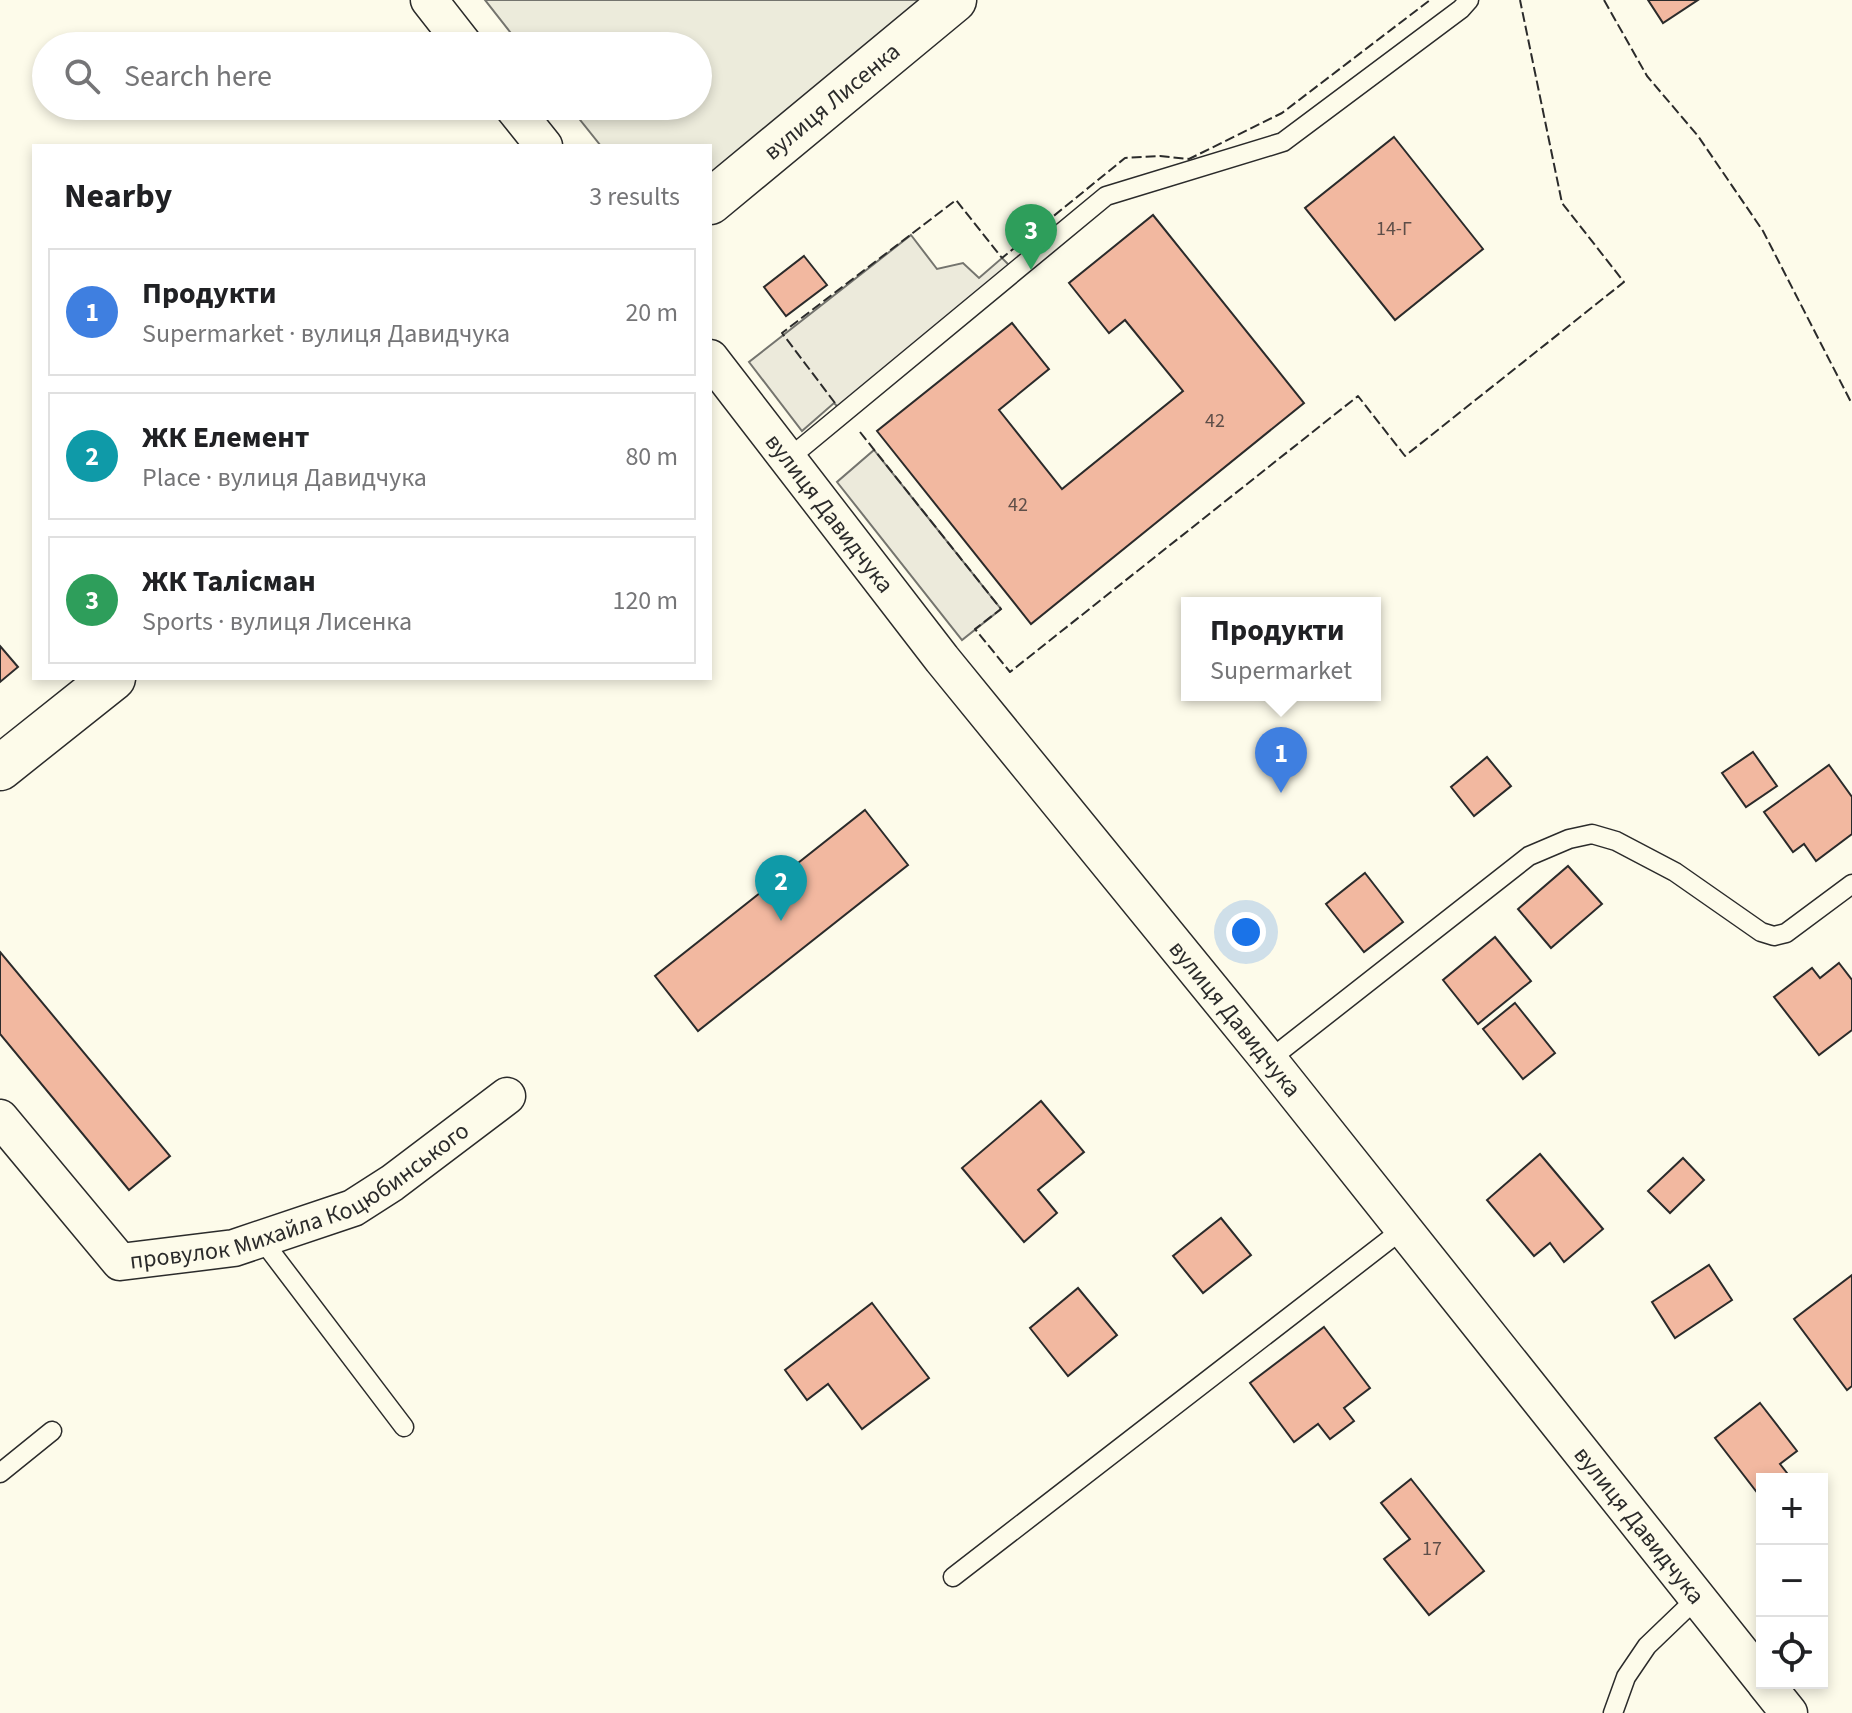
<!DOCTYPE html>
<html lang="en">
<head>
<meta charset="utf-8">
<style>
	body { margin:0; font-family:"Source Sans 3",sans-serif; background:#f6f6f6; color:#202124 }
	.controls { position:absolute; right:24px; bottom:24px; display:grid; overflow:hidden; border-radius:0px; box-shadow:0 4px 12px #0003 }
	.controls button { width:72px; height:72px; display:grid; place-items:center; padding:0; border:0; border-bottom:2px solid #e0e0e0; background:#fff; color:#202124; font:40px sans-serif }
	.you { position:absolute; left:1246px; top:932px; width:28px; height:28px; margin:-20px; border:6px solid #fff; border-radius:50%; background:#1a73e8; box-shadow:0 0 0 12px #1a73e833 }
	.badge { display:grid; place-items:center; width:52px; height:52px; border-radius:50%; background:#db2777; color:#fff; font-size:26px; font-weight:700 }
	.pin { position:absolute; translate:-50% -66px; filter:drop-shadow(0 2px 4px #0008) }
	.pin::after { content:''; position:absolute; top:42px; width:28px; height:24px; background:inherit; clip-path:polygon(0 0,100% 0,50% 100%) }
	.popup { position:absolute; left:1181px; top:597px; width:200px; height:104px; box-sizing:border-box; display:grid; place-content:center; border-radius:0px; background:#fff; filter:drop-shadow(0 2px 6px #0005); font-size:26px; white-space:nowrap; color:#757577 }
	.popup b { font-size:30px; color:#202124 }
	.popup::after { content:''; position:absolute; left:50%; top:100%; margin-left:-16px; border:16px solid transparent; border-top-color:#fff }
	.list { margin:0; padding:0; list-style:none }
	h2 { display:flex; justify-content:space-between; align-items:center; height:104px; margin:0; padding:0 32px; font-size:34px }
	h2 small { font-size:26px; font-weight:400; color:#757577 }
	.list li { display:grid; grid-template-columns:52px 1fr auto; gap:24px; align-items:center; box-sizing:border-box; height:128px; margin:0 16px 16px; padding:0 16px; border:2px solid #e0e0e0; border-radius:0px }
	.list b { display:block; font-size:30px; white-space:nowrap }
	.list p { margin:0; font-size:26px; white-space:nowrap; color:#757577 }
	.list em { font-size:26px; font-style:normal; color:#757577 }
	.icon { flex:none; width:44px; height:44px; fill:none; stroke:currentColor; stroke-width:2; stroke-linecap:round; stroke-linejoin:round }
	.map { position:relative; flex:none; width:1852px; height:1713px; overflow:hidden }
	.search { position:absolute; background:#fff; box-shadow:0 4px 12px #0003; left:32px; top:32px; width:680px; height:88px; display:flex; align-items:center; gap:20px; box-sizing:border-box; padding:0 28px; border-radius:44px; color:#757577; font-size:30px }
	.panel { position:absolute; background:#fff; box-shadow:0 4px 12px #0003; left:32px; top:144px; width:680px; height:536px; border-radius:0px }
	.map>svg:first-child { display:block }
	.green { fill:#ecebdb; stroke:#74746e; stroke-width:2 }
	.parking { fill:#eceadb; stroke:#74746e; stroke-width:2 }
	.building { fill:#f2b8a0; stroke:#2b2b2b; stroke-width:2 }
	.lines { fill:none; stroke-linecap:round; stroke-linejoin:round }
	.lane-casing { stroke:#2b2b2b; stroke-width:21 }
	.street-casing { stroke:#2b2b2b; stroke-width:39 }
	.secondary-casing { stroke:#2b2b2b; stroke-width:47 }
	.lane { stroke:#fdfbea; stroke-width:18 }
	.street { stroke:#fdfbea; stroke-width:36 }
	.secondary { stroke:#fdfbea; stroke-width:44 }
	.fence { stroke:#2b2b2b; stroke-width:2; stroke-dasharray:10 4; stroke-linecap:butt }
	.labels { text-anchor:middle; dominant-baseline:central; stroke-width:6; stroke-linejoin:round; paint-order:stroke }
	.number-label { font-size:20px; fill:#5d4e48 }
	.street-label { font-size:24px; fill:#2b2b2b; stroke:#fdfbea }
</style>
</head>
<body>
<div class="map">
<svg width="1852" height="1713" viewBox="0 0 1852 1713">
	<rect width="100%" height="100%" fill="#fdfbea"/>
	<polygon class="green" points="485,0 938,0 710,195 710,146 601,146 569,106 698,106 698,46 521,46"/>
	<g class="parking">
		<polygon points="911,235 937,269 963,263 979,278 1002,258 1015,271 843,412 834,403 802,431 749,362"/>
		<polygon points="874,450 1001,609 962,640 837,482"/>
	</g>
	<g class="building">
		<polygon points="1648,0 1698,0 1663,23"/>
		<polygon points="1394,137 1483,249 1395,320 1305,208"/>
		<polygon points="1153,215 1304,403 1031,624 877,431 1012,323 1049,369 999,410 1062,489 1183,391 1125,320 1109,333 1069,283"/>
		<polygon points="804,256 827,285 786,316 764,287"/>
		<polygon points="0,646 18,667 0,682"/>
		<polygon points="1753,752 1777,786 1746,807 1722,773"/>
		<polygon points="1487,757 1511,786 1474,816 1451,787"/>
		<polygon points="1829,765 1852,797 1852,834 1816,861 1804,844 1793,852 1764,812"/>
		<polygon points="865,810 908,865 698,1031 655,976"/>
		<polygon points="1568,866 1602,904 1551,948 1518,909"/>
		<polygon points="1365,873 1403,922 1364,952 1326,904"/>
		<polygon points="1495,937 1531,981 1478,1024 1443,980"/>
		<polygon points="0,952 170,1156 129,1190 0,1034"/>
		<polygon points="1839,963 1852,980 1852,1030 1819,1055 1774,997 1812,968 1820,978"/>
		<polygon points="1515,1003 1555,1053 1523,1079 1483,1029"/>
		<polygon points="1041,1101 1084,1152 1038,1190 1057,1213 1024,1242 962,1168"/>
		<polygon points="1540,1154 1603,1229 1564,1262 1550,1243 1534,1256 1487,1200"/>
		<polygon points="1683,1158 1704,1180 1670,1213 1648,1191"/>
		<polygon points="1221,1218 1251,1255 1203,1293 1173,1256"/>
		<polygon points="1709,1265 1732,1300 1675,1338 1652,1302"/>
		<polygon points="1852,1275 1852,1386 1847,1390 1794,1319"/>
		<polygon points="1078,1288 1117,1335 1068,1376 1030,1328"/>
		<polygon points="872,1303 929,1378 862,1429 828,1384 807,1400 785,1370"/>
		<polygon points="1324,1327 1370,1388 1344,1408 1354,1421 1330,1439 1318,1424 1294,1442 1250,1383"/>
		<polygon points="1760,1403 1797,1451 1780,1464 1787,1473 1779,1479 1762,1479 1762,1492 1759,1495 1715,1438"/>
		<polygon points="1411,1479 1484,1571 1429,1615 1384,1559 1410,1539 1381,1503"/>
	</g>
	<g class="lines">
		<g class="lane-casing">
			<g id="lane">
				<polyline points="788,459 1106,196 1283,142 1461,9 1469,0"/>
				<polyline points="1269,1060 1529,856 1569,839 1592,834 1616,841 1675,872 1761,932 1774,936 1786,933 1852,884"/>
				<polyline points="262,1240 404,1427"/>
				<polyline points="0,1473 52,1431"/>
				<polyline points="953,1577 1403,1229"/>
				<polyline points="1613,1713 1626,1677 1647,1646 1697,1598"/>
			</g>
		</g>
		<g class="street-casing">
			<g id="street">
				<polyline points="429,0 465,46"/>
				<polyline points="512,106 544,146"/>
				<path id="s1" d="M 710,358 L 942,659 L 1269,1060 L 1762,1679"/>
				<path id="s2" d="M 0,1118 L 120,1262 L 234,1248 L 353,1208 L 392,1183 L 507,1096"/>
				<polyline points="1765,1683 1789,1713"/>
			</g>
		</g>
		<g class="secondary-casing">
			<g id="secondary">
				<path id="s3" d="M 710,202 L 954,0"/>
				<polyline points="0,768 113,678"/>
			</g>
		</g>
		<use href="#lane" class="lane"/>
		<use href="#street" class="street"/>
		<use href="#secondary" class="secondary"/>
		<g class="fence">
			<polyline points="1604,0 1647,76 1698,136 1763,231 1852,404"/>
			<polyline points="835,403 782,333 956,200 1002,258 1125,158 1160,156 1189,159 1282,113 1430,0"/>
			<polyline points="860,432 1001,609 975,629 1010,672 1358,396 1405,456 1624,282 1562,203 1520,0"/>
		</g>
	</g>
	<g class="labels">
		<g class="number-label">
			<text x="1394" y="229">14-Г</text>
			<text x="1215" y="421">42</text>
			<text x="1018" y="505">42</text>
			<text x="1432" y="1549">17</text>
		</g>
		<g class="street-label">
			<text stroke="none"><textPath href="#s3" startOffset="158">вулиця Лисенка</textPath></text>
			<text stroke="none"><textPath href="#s1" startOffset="196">вулиця Давидчука</textPath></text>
			<text stroke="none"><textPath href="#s1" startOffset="844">вулиця Давидчука</textPath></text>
			<text stroke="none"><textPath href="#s2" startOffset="382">провулок Михайла Коцюбинського</textPath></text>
			<text stroke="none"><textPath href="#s1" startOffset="1492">вулиця Давидчука</textPath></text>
		</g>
	</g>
</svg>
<div class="controls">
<button>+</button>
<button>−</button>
<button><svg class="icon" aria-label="locate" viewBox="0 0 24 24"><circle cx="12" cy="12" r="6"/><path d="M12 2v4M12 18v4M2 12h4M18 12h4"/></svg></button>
</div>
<div class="you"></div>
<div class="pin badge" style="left:1281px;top:793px;background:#3f7fe0">1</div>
<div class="popup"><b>Продукти</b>Supermarket</div>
<div class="pin badge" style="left:781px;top:921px;background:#0f9aa8">2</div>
<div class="pin badge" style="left:1031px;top:270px;background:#2e9e5b">3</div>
<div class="search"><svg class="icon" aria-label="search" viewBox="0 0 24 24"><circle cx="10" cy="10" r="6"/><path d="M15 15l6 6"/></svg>Search here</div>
<section class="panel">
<h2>Nearby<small>3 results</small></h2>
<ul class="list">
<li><span class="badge" style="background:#3f7fe0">1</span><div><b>Продукти</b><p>Supermarket · вулиця Давидчука</p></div><em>20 m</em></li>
<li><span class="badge" style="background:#0f9aa8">2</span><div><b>ЖК Елемент</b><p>Place · вулиця Давидчука</p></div><em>80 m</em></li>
<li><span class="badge" style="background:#2e9e5b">3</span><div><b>ЖК Талiсман</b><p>Sports · вулиця Лисенка</p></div><em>120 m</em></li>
</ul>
</section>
</div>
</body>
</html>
